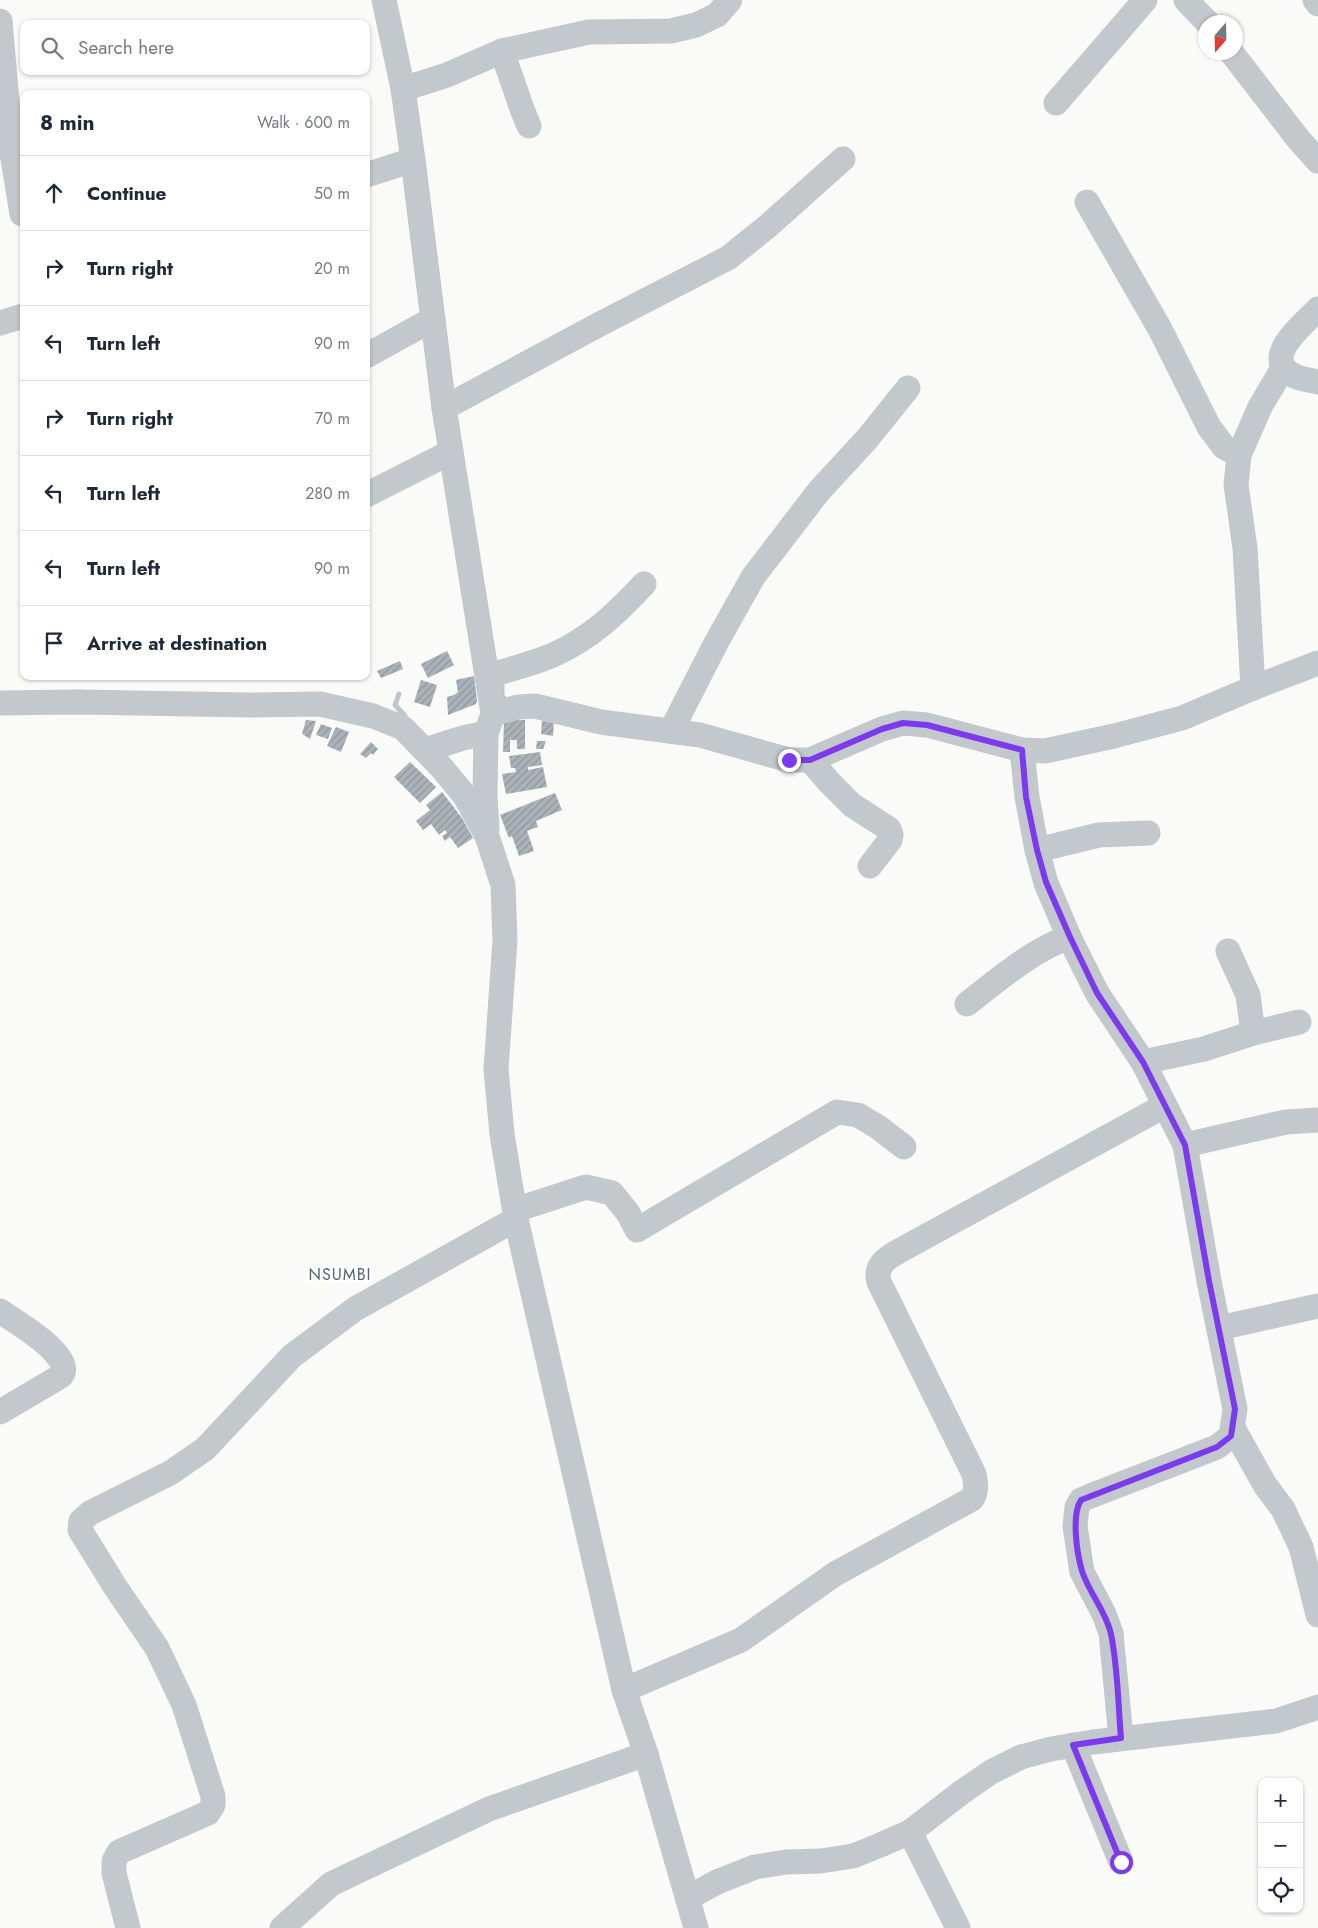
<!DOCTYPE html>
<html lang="en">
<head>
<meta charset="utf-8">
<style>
	body { margin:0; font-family:Jost,sans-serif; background:#f2f2f3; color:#1f2937 }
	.controls { position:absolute; right:15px; bottom:15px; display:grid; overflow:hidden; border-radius:10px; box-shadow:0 1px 4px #0004 }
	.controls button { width:45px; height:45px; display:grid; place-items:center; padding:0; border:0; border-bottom:1px solid #e0e1e3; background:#fff; color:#1f2937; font:25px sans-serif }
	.compass { position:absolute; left:1198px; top:15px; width:45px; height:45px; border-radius:50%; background:#fff; box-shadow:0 1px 4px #0004; rotate:200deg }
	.stop { position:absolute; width:15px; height:15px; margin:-11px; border:4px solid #7c3aed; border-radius:50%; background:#fff }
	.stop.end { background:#7c3aed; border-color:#fff; box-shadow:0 1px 5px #0008 }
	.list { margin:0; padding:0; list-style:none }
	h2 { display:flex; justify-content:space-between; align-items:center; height:65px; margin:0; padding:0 20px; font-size:21px }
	h2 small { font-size:16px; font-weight:400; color:#747a83 }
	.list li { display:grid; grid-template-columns:32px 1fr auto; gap:15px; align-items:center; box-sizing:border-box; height:75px; padding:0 20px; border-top:1px solid #e0e1e3 }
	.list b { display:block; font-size:19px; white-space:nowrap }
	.list em { font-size:16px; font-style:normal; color:#747a83 }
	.icon { flex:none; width:28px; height:28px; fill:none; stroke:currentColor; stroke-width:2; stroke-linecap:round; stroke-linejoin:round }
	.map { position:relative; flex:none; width:1318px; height:1928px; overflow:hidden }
	.search { position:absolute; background:#fff; box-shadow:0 1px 4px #0004; left:20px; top:20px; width:350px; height:55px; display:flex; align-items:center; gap:12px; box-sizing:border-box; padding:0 18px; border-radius:10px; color:#747a83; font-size:19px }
	.panel { position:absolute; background:#fff; box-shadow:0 1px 4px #0004; left:20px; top:90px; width:350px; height:590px; border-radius:10px }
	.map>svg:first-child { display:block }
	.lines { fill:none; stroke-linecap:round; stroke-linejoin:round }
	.stream { stroke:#bbc7cb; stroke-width:5 }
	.building { fill:url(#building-hatch) }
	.minor { stroke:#c3c8cc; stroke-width:25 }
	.route { stroke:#7c3aed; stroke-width:6 }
	.labels { text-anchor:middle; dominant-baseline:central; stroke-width:5; stroke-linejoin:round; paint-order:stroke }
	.quarter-label { font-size:16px; letter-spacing:1px; fill:#57646e; stroke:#fff }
</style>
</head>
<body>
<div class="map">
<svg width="1318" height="1928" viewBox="0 0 1318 1928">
	<defs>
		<pattern id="building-hatch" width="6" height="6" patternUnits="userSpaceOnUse" patternTransform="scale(1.25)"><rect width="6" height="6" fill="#aab3b9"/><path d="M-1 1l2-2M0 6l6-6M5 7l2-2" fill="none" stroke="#8e969c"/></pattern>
	</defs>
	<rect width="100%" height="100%" fill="#fafaf8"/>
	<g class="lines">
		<g class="stream">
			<polyline points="502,680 502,696 504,698"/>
			<polyline points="399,694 395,705 405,716"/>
		</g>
	</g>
	<g class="building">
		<polygon points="447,651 454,665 428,678 421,664"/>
		<polygon points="400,661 403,669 381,678 377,671"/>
		<polygon points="474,676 477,700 476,704 448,715 447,697 454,695 458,692 456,680"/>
		<polygon points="421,680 437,685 430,707 414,702"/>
		<polygon points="306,720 316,721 310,739 302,734"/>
		<polygon points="504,720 525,720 525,749 517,749 517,740 510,740 510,752 503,752"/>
		<polygon points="542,721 554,722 553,736 541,734"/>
		<polygon points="321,724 332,728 328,739 316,735"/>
		<polygon points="336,727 349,732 341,752 327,746"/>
		<polygon points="537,741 546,741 543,749 536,749"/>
		<polygon points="371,742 378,749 373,755 371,753 366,758 360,754"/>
		<polygon points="540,752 542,765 528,767 528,770 543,767 547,787 506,794 502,774 516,772 515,768 511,768 509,756"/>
		<polygon points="410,762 436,787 420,803 394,777"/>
		<polygon points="442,792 462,818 473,838 458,848 450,837 445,841 442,836 447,833 445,830 439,835 431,824 423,830 416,821 430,810 426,805"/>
		<polygon points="555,793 562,810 536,821 538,827 527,831 534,851 519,856 512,836 509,838 500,815"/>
	</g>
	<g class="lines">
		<g class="minor">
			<polyline points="384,0 403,89 413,160 444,408 493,714 486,733 485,795 487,830"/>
			<polyline points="1186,0 1207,22"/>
			<polyline points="1315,0 1318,4"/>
			<polyline points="0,21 11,147 22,214"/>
			<polyline points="502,51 522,109 529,126"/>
			<polyline points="1231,52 1299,140 1318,161"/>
			<polyline points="403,89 447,75 502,51 589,32 671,31 696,25 717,15 730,0"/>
			<polyline points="1056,103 1145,0"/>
			<polyline points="366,175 413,160"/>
			<polyline points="1087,202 1160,329 1209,427 1224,447 1239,455"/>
			<path d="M 1318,309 C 1304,324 1262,356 1291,374 C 1298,379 1310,380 1318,382"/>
			<polyline points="0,323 23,316"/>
			<polyline points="366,356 433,319"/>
			<polyline points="444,408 600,324 728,258 768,226 843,159"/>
			<polyline points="366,495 451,452"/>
			<path d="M 487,676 C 508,670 532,664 553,655 C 591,638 616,614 644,584"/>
			<polyline points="1253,688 1245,548 1236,485 1239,455 1260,407 1283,368"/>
			<polyline points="0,703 78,702 249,705 320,704 373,716 403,728 442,768 465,796 487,836 503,885 505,940 496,1069 502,1134 516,1219 624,1690 646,1754 696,1928"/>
			<polyline points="493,714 518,707 535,706 601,722 700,735 789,760 810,760 882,729 903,723 927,725 1022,750 1045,751 1114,736 1182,718 1253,688 1318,663"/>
			<polyline points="671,731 716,643 753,577 819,491 867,439 908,388"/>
			<polyline points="425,750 463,738 486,733"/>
			<polyline points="1022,750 1027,797 1037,850 1046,883 1069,937 1097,993 1143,1062 1185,1145 1209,1281 1235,1409 1231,1436 1217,1447 1093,1495 1081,1500 1077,1507 1075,1526 1082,1572 1104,1614 1111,1633 1121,1738"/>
			<polyline points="810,760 830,783 852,805 889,829 891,835 890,840 870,866"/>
			<polyline points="1037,850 1099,835 1148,833"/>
			<polyline points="1228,951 1248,995 1253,1033"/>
			<path d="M 967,1004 C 999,979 1031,951 1069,937"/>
			<polyline points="1143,1062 1204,1049 1253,1033 1299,1022"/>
			<polyline points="1185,1145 1286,1122 1318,1120"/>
			<polyline points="515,1210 586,1187 612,1193 628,1213 637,1230 837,1112 858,1115 878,1127 904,1147"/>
			<path d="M 0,1311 C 14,1321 76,1356 61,1376 L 0,1412"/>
			<polyline points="1219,1328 1318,1306"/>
			<polyline points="1233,1428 1265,1485 1283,1509 1301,1547 1318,1615"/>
			<path d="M 624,1690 L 741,1640 L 835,1574 L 972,1499 C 977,1491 976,1484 974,1474 L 879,1282 C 873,1261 895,1254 910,1245 L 1164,1106"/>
			<polyline points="1073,1745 1121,1862"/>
			<polyline points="910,1832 958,1928"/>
			<polyline points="688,1898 717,1882 755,1867 786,1862 821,1861 853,1856 878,1846 910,1832 962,1792 991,1772 1021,1757 1051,1749 1093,1742 1276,1721 1318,1707"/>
			<polyline points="128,1928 114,1873 114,1861 119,1852 208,1813 213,1805 213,1796 184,1705 157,1648 116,1588 80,1530 81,1521 90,1513 170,1473 205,1449 292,1356 355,1309 516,1219"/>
			<polyline points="282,1928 331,1884 489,1809 646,1754"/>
		</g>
	</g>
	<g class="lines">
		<path class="route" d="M 789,760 L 810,760 L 882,729 L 903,723 L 927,725 L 1022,750 L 1026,797 L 1037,850 L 1046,882 L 1070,937 L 1097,993 L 1143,1062 L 1185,1145 L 1209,1281 L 1235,1409 L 1231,1436 L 1217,1447 L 1081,1500 C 1071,1515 1077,1554 1082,1571 C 1089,1593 1106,1611 1111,1634 C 1118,1668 1118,1704 1121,1738 L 1073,1745 L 1121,1862"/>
	</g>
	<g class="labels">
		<g class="quarter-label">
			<text x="340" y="1274">NSUMBI</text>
		</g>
	</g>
</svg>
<div class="controls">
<button>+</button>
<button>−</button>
<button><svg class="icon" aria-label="locate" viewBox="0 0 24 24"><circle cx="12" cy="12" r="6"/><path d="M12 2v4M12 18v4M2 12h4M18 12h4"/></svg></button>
</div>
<svg class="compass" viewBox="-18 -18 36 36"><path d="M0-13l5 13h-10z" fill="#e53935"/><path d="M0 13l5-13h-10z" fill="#747a83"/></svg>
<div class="stop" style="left:1121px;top:1862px"></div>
<div class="stop end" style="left:789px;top:760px"></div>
<div class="search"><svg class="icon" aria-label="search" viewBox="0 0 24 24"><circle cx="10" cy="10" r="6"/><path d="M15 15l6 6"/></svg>Search here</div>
<section class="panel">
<h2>8 min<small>Walk · 600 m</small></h2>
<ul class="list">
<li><svg class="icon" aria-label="ahead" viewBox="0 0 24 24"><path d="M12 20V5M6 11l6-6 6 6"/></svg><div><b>Continue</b></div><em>50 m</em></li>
<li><svg class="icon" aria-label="right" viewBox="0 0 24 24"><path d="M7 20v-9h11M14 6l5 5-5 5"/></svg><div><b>Turn right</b></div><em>20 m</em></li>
<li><svg class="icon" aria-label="left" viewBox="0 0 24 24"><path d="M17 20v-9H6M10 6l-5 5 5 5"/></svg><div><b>Turn left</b></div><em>90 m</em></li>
<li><svg class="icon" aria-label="right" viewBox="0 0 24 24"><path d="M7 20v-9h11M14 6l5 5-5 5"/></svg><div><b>Turn right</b></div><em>70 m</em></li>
<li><svg class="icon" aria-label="left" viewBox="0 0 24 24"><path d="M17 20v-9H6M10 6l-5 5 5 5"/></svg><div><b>Turn left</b></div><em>280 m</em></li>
<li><svg class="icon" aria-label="left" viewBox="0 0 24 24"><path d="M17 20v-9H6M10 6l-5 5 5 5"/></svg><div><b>Turn left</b></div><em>90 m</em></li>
<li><svg class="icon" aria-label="arrive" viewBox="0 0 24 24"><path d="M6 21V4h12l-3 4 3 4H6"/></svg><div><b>Arrive at destination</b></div></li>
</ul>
</section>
</div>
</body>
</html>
